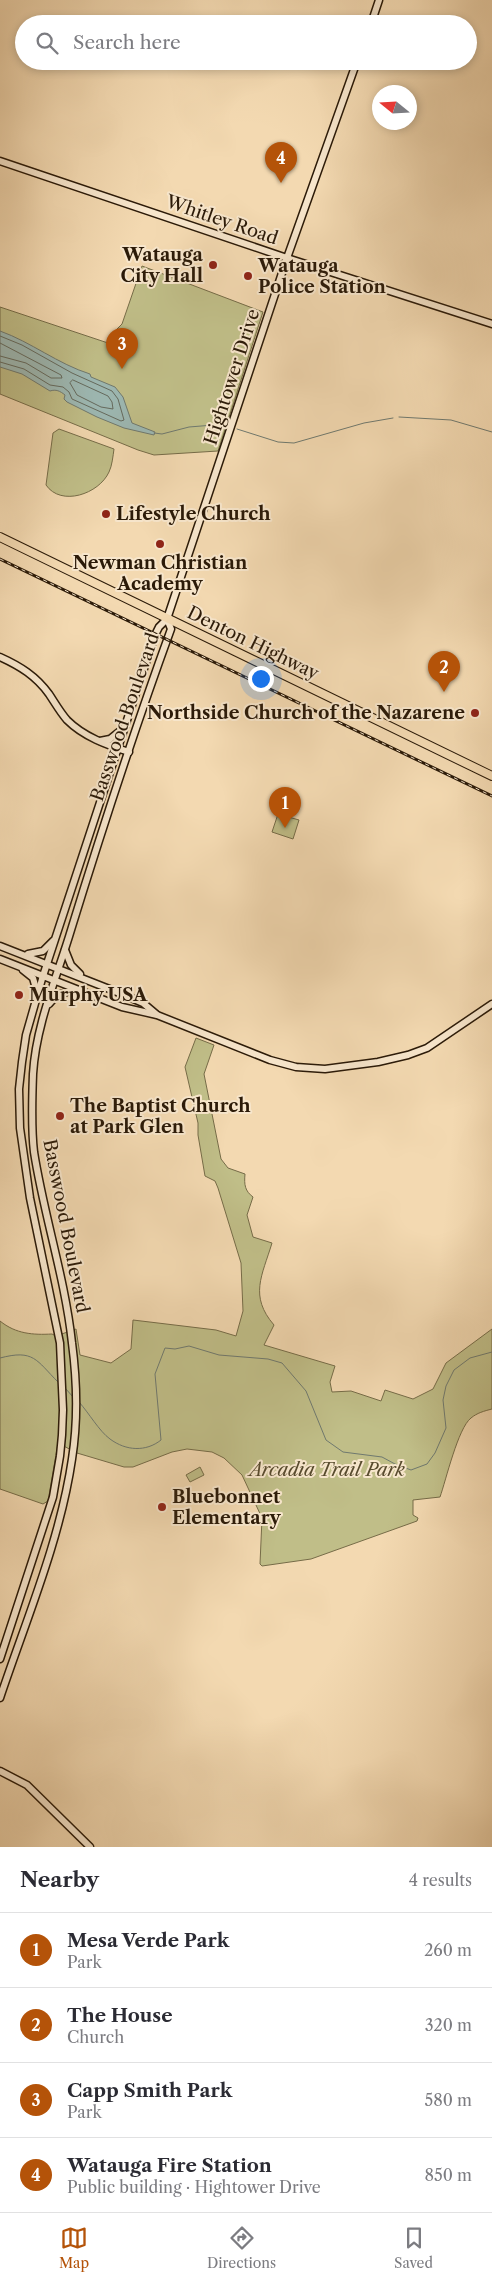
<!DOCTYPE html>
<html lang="en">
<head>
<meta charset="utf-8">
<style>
	body { margin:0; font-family:"Libre Caslon Text",serif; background:#f7f7f7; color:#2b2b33 }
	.compass { position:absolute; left:372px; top:85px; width:45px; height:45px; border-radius:50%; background:#fff; box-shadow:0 2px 8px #0003; rotate:288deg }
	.you { position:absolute; left:260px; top:678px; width:18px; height:18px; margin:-12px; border:4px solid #fff; border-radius:50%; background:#1a73e8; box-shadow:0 0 0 8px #1a73e833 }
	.badge { display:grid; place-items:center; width:32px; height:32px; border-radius:50%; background:#b45309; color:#fff; font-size:16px; font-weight:700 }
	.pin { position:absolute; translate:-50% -41px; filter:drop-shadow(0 1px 2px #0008) }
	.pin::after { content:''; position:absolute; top:26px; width:18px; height:15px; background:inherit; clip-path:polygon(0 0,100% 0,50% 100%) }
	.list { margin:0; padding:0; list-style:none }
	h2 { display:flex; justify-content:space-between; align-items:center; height:65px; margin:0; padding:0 20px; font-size:21px }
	h2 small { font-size:16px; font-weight:400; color:#7c7c81 }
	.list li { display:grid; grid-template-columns:32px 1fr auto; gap:15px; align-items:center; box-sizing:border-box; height:75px; padding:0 20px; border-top:1px solid #e1e1e2 }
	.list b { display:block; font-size:19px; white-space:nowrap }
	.list p { margin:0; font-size:16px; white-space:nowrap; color:#7c7c81 }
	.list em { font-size:16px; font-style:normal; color:#7c7c81 }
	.icon { flex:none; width:28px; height:28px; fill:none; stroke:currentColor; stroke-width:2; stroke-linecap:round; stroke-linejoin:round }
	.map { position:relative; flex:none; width:492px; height:1847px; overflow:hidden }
	.search { position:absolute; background:#fff; box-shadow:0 2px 8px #0003; left:15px; right:15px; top:15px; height:55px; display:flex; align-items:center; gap:12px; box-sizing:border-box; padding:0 18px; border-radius:28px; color:#7c7c81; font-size:19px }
	.sheet { height:365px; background:#fff }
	nav { display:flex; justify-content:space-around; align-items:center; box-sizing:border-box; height:70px; border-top:1px solid #e1e1e2; background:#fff; font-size:14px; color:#7c7c81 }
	nav a { display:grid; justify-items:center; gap:2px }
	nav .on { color:#b45309 }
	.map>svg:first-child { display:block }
	.green { fill:#c0be88; stroke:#766c48 }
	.water { fill:#9db9b4; stroke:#6f796f }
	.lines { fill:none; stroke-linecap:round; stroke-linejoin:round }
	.shore { stroke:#646a5e; stroke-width:1 }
	.stream { stroke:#6f796f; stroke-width:1 }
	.secondary-casing { stroke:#2b1a08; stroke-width:9 }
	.primary-casing { stroke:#2b1a08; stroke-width:10 }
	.secondary { stroke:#f7e6cc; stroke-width:6 }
	.primary { stroke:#f3d9b1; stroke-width:8 }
	.rail-casing { stroke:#2b1a08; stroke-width:3 }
	.rail { stroke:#f7e6cc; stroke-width:1; stroke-dasharray:4; stroke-linecap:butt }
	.poi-dot { fill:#8f2418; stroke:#f7e6cc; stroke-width:2 }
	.labels { text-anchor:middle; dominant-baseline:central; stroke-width:4; stroke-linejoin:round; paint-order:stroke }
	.street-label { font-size:18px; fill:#2b1a08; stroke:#f7e6cc }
	.poi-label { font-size:18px; font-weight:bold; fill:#2b1a08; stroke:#f7e6cc; text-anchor:start }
	.park-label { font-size:18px; font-style:italic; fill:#584b2e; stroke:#f7e6cc }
</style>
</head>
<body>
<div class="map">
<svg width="492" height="1847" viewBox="0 0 492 1847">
	<rect width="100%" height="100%" fill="#f3d9b1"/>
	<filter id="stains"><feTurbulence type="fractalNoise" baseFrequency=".004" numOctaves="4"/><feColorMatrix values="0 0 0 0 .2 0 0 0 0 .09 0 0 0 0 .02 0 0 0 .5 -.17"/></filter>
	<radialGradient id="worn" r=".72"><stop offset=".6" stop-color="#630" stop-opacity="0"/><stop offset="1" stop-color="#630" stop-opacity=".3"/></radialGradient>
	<g class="green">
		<polygon points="142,266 263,312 218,451 154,455 138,450 0,394 0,307 111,344 116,330 122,324"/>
		<path d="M 59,429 L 114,449 C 113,456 112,466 109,472 C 99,494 61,507 46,485 L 53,433 Z"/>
		<polygon points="278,814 299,820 293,839 272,832"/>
		<path d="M 196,1038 L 214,1045 L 204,1074 L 221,1159 L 228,1168 L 245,1174 C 244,1185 245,1191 253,1197 L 247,1215 L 253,1237 L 272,1243 C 262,1276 249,1296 274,1325 L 264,1345 L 335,1366 L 330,1382 L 332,1392 L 351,1391 L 381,1401 L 385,1390 L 413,1399 L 433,1389 L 446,1363 L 492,1329 L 492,1409 C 484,1411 477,1413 471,1418 C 458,1428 446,1480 440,1497 L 413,1500 L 413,1515 L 418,1518 L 417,1521 L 311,1559 L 262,1566 L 260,1564 L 262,1518 L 242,1475 L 224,1458 L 212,1452 L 187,1449 L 172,1452 L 133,1467 L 124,1467 L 77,1453 L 58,1443 L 48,1501 L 43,1504 L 0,1489 L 0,1321 C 16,1334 33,1335 52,1334 L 56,1336 L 76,1329 L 80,1355 L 111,1363 L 131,1349 L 133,1320 L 216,1330 L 236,1336 L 243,1311 L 241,1263 L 218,1188 L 215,1181 L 205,1176 L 198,1135 L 198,1123 L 185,1067 Z"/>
		<polygon points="200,1467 204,1475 190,1482 186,1475"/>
	</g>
	<path class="water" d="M 0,331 C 31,342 58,364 90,374 L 91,377 L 115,387 L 123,397 L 132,423 L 155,432 L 154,435 L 124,428 L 97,417 L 67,402 L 64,399 L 65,395 C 60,391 56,389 50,391 L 22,374 L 0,367 Z"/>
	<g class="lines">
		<g class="shore">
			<polyline points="0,336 22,345 72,373 112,391 118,399 124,420 121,421 72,399 69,392 63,387 50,385 24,369 0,362"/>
			<polyline points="0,343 61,375 62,378 51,378 26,363 0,356"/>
			<polygon points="73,380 108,396 112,402 113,409 101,407 77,395 70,383"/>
		</g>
		<g class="stream">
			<polyline points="399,417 451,420 492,432"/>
			<polyline points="237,429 278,442 294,443 364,423 393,418"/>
			<polyline points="154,433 162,434 189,427 226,424"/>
			<path d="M 0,1358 C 34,1349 36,1360 58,1382"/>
			<polyline points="65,1388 74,1398"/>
			<path d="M 79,1402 C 89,1413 99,1431 110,1439 C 126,1451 146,1452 161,1440 L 155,1374 L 165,1348 L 175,1349 L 189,1346 L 219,1355 L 268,1359 L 282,1363 L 306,1391 L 326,1440 L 343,1452 L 382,1457 L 395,1464 L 411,1470 L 427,1464 L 435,1453 L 446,1428 L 443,1400 L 446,1386 L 454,1370 L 470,1358 L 492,1352"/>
		</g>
		<g class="secondary-casing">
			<g id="secondary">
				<polyline points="371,24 379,0"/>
				<polyline points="0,161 287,258 492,324"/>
				<polyline points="167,619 287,258 357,61"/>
				<path d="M 0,657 C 20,666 36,676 49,694 C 55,703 60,712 67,720 C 84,737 107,745 129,752"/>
				<polyline points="100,741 110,739 125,727"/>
				<polyline points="0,946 122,994 143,1003 156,1014"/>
				<polyline points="65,950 71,965 80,974"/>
				<polyline points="28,954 43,951 53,941"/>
				<polyline points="0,959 122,1007 157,1015 270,1060 296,1067 325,1069 378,1062 408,1055 427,1048 492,1004"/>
				<polyline points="23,970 33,978 37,992"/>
				<polyline points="49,1004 57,995 74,990"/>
				<polyline points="0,1659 53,1497 60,1456 62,1435 63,1410 60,1343 30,1198 20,1128 19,1089 22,1062 26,1035 42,979 155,635 159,627 167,619"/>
				<path d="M 0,1698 C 26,1620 60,1541 72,1459 C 78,1421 77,1381 72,1343 C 65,1278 44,1216 34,1152 C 31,1127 32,1100 33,1074 C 36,1024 57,977 71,930 C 102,829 135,728 171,629 L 167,619"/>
				<polyline points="0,1771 27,1785 90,1847"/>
			</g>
		</g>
		<g class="primary-casing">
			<polyline id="primary" points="0,537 492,776"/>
		</g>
		<use href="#secondary" class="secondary"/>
		<use href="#primary" class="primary"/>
		<g class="rail-casing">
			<polyline id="rail" points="0,559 492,796"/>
		</g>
		<use href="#rail" class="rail"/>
	</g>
	<g class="poi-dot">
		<circle cx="213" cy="265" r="5"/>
		<circle cx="248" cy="276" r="5"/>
		<circle cx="106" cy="514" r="5"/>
		<circle cx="160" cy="544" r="5"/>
		<circle cx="475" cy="713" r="5"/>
		<circle cx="19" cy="995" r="5"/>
		<circle cx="60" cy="1116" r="5"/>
		<circle cx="162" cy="1507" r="5"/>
	</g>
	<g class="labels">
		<g class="street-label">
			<text transform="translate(222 220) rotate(19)">Whitley Road</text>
			<text transform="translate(232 377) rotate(-72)">Hightower Drive</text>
			<text transform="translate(253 643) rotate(26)">Denton Highway</text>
			<text transform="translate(125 717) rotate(-71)">Basswood Boulevard</text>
			<text transform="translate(66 1226) rotate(79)">Basswood Boulevard</text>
		</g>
		<g class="poi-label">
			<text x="203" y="255" text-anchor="end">Watauga<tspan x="203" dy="21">City Hall</tspan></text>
			<text x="258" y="266">Watauga<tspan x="258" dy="21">Police Station</tspan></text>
			<text x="116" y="514">Lifestyle Church</text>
			<text x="160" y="563" text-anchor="middle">Newman Christian<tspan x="160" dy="21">Academy</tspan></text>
			<text x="465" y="713" text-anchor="end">Northside Church of the Nazarene</text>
			<text x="29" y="995">Murphy USA</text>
			<text x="70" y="1106">The Baptist Church<tspan x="70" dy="21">at Park Glen</tspan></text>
			<text x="172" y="1497">Bluebonnet<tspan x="172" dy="21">Elementary</tspan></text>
		</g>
		<g class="park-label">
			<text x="327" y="1470">Arcadia Trail Park</text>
		</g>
	</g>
	<rect width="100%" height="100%" filter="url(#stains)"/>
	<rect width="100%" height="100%" fill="url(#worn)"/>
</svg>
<svg class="compass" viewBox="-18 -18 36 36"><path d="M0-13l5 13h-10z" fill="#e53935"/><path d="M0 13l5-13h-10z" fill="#7c7c81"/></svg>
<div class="you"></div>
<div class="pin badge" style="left:285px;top:828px">1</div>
<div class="pin badge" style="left:444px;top:692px">2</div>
<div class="pin badge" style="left:122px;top:369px">3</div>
<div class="pin badge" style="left:281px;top:183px">4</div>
<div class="search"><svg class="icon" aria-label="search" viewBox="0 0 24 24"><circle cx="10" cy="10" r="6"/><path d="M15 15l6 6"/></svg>Search here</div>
</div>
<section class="sheet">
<h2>Nearby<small>4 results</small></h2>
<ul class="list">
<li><span class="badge">1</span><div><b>Mesa Verde Park</b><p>Park</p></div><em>260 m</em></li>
<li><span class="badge">2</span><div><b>The House</b><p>Church</p></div><em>320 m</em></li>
<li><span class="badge">3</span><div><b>Capp Smith Park</b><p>Park</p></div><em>580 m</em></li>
<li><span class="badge">4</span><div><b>Watauga Fire Station</b><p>Public building · Hightower Drive</p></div><em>850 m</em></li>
</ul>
</section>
<nav>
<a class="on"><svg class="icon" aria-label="map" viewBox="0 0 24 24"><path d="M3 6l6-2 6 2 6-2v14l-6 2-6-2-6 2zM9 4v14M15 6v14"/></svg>Map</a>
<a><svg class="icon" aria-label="directions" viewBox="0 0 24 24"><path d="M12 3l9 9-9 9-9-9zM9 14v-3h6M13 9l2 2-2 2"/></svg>Directions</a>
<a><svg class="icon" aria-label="saved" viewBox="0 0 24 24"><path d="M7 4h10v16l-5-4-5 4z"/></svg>Saved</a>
</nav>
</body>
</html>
